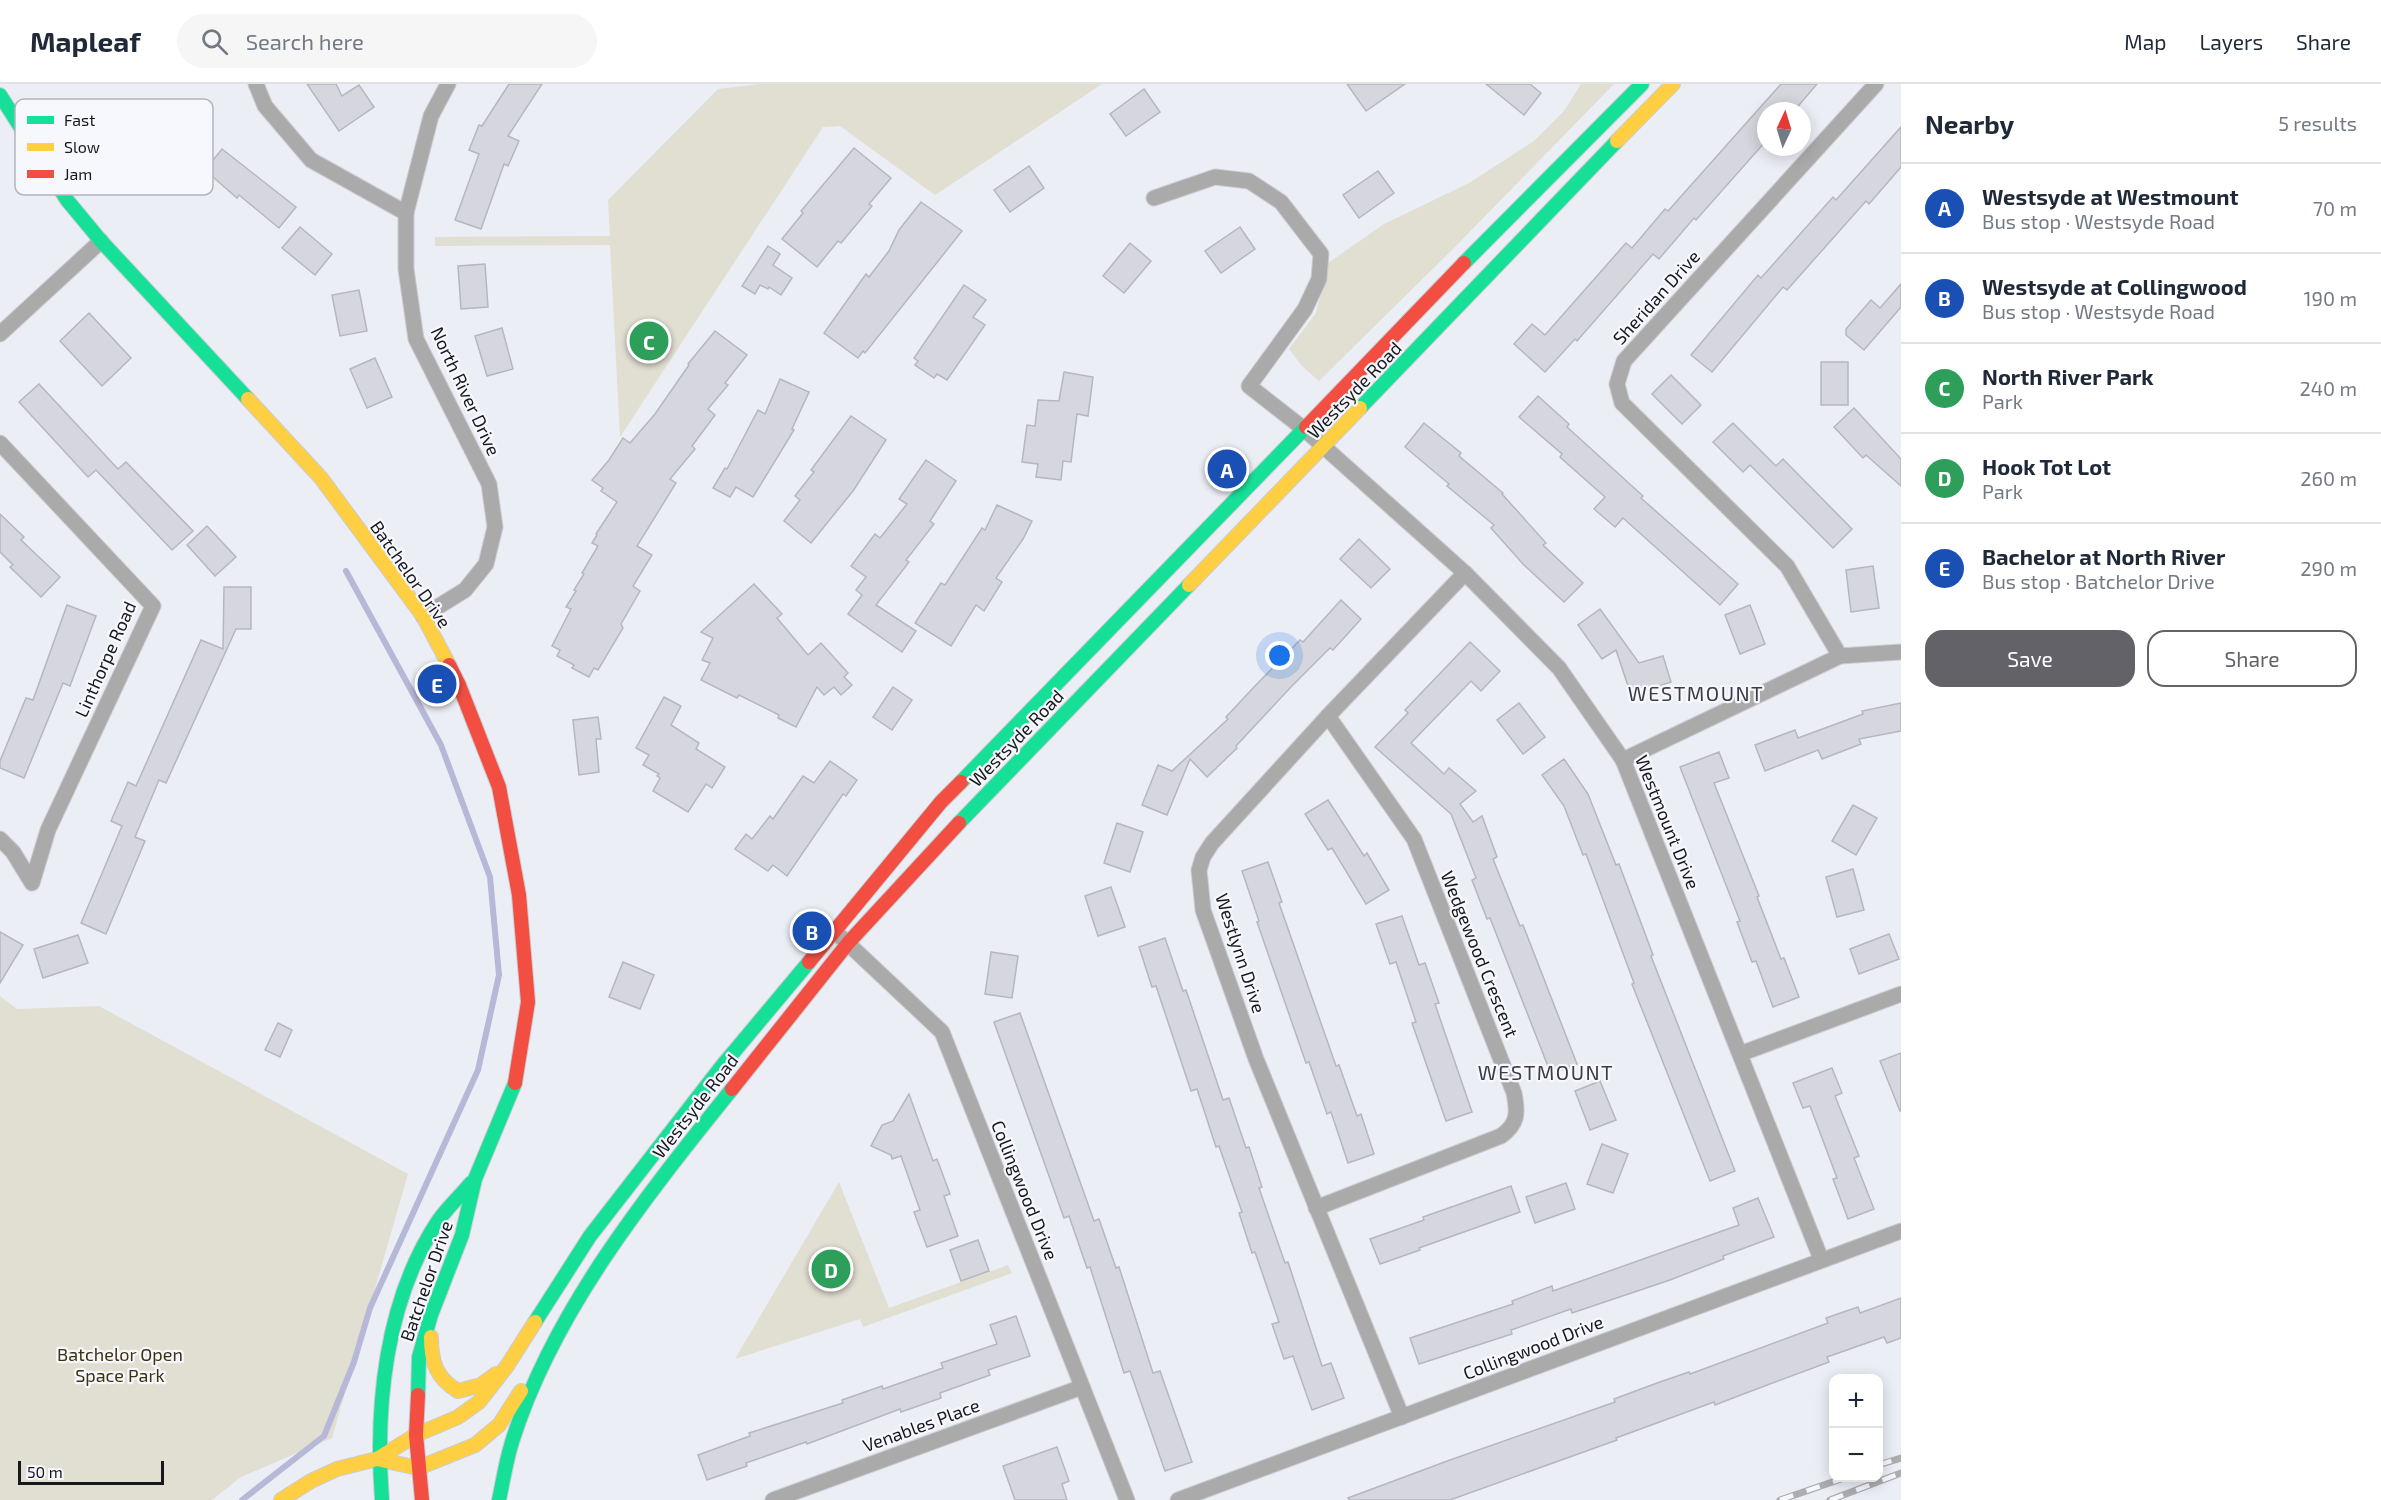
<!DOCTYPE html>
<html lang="en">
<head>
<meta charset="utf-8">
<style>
	body { margin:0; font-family:"Exo 2",sans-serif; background:#f6f6f7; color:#1f2937 }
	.controls { position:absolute; right:18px; bottom:18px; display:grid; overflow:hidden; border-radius:12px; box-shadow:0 3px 15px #0003 }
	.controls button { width:54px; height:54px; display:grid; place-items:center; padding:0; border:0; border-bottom:2px solid #e0e1e3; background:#fff; color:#1f2937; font:30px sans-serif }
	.compass { position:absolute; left:1757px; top:18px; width:54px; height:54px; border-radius:50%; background:#fff; box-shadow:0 3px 15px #0003; rotate:4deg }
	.scale { position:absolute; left:18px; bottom:15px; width:146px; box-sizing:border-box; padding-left:6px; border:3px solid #17171c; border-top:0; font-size:16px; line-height:21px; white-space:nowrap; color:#17171c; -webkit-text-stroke:4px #f7f8fe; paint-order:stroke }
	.you { position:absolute; left:1280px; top:572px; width:21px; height:21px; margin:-15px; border:4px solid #fff; border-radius:50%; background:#1a73e8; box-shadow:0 0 0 9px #1a73e833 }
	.badge { display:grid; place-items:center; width:39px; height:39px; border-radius:50%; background:#626268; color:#fff; font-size:20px; font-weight:700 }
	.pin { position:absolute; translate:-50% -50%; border:3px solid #fff; box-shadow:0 2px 6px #0006 }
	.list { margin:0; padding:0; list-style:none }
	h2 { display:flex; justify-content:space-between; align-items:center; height:78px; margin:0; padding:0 24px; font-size:26px }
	h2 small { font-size:20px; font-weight:400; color:#747a83 }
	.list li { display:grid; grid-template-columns:39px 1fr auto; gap:18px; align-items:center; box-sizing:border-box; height:90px; padding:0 24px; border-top:2px solid #e0e1e3 }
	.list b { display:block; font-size:22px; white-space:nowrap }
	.list p { margin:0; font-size:20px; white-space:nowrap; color:#747a83 }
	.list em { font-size:20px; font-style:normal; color:#747a83 }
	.actions { display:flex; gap:12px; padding:18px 24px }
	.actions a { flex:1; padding:14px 0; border:2px solid #626268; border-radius:18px; text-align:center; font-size:21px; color:#626268 }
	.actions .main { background:#626268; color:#fff }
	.icon { flex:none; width:33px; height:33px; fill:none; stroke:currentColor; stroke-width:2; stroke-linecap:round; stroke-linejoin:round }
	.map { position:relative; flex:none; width:1901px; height:1416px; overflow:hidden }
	header { display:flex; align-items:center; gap:36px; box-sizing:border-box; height:84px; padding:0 30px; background:#fff; border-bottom:2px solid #e0e1e3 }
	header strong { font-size:28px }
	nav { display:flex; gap:33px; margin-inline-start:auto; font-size:21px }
	.search { width:420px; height:54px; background:#f6f6f7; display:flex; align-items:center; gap:15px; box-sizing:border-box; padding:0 21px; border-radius:33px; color:#747a83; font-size:22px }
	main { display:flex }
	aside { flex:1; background:#fff }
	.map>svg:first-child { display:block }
	.green { fill:#e1ded2 }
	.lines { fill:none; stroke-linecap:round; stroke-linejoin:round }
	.stream { stroke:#b7b8d7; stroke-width:6 }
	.building { fill:#d6d7de; stroke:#b6b7bd; stroke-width:1.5 }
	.street-casing { stroke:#cbccd2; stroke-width:17 }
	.fast-casing { stroke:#cbccd2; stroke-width:16 }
	.slow-casing { stroke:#cbccd2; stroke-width:16 }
	.jam-casing { stroke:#cbccd2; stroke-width:16 }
	.street { stroke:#abaaab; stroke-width:15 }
	.fast { stroke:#16e098; stroke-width:14 }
	.slow { stroke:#ffcf43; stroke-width:14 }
	.jam { stroke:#f24e42; stroke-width:14 }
	.rail-casing { stroke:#abadb0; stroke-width:7 }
	.rail { stroke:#f7f8fe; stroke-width:4.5; stroke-dasharray:14; stroke-linecap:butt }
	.labels { text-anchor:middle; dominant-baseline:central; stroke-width:4.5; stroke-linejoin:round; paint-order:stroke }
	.street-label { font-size:18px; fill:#17171c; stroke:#f7f8fe }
	.park-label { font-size:18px; fill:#3d320f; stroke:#f7f8fe }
	.neighbourhood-label { font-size:20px; letter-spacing:1.5px; fill:#3b3c48; stroke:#f7f8fe }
	.key { fill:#f7f8fe; stroke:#b4b4ba; stroke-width:1.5 }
	.key-label { font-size:16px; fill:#17171c }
</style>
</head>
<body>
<header>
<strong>Mapleaf</strong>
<div class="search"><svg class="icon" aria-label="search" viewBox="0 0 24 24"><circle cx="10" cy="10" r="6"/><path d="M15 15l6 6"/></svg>Search here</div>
<nav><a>Map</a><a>Layers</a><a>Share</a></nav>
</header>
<main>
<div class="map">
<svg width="1901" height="1416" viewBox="0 0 1901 1416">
	<rect width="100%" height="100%" fill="#eceef6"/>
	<g class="green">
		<polygon points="760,0 1102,0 935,111 840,42 823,43 620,353 610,161 435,162 435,153 610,152 608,116 718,5"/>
		<polygon points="1581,0 1614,0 1453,165 1319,297 1302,282 1289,265 1316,229 1328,179 1384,140 1469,99 1534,57 1564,27"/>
		<polygon points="0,912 17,925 99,922 408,1090 332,1354 241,1393 212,1416 0,1416"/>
		<polygon points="839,1098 889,1224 1008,1181 1012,1189 863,1243 860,1235 735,1275"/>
	</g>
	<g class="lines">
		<polyline class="stream" points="242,1416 324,1352 354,1278 370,1224 478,986 499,891 490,793 441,661 346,487"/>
	</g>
	<g class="building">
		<polygon points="307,0 336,0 342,12 359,1 374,23 339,47"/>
		<polygon points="509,0 542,0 508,52 519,57 508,82 504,80 481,145 455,136 479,70 469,66 479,41 482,42"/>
		<polygon points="1347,0 1405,0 1366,27"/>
		<polygon points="1486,0 1530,0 1541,9 1524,31"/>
		<polygon points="1781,0 1817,0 1794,27 1766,27 1766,57 1696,136 1694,134 1659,175 1653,170 1577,257 1575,255 1545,288 1514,260 1532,240 1545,251 1626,159 1632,164 1665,125 1668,127"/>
		<polygon points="1144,5 1160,28 1126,52 1110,30"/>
		<polygon points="1901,43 1901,83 1869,120 1866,117 1787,206 1783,203 1712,288 1691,271 1758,191 1761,194 1833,113 1836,116"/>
		<polygon points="854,64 891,94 869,120 872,122 841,159 838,157 817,183 782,155 803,129 801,127"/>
		<polygon points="222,65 296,123 279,144 239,111 237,114 205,86"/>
		<polygon points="1029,82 1044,104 1010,128 994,106"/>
		<polygon points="1378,87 1394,109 1359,134 1343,111"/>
		<polygon points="921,118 962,147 865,269 863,267 858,274 824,249 866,190 869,193 889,167 899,146"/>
		<polygon points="300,143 332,170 315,191 282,164"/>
		<polygon points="1240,143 1255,165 1221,189 1205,167"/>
		<polygon points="1130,159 1151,177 1124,209 1103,192"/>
		<polygon points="768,162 780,170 773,181 792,194 781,211 769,203 768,205 760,201 755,210 742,202"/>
		<polygon points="485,180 488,223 461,225 458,182"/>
		<polygon points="1901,200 1901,223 1864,266 1846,251 1846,245 1871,216 1880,224"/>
		<polygon points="964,201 986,216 973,233 985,241 947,296 937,290 934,294 915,281 918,277 914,274"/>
		<polygon points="359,206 367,247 340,252 332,211"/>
		<polygon points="89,229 131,274 102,302 60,257"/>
		<polygon points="502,244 513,285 487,292 475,252"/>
		<polygon points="715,247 747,271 725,299 728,301 708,325 715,331 692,362 695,365 670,395 676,399 637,462 652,471 633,502 640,507 621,540 623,544 598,586 594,584 589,593 572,584 574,581 557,572 560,566 552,562 571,525 566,523 576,507 574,506 584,490 582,489 598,462 592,459 597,451 596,450 617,418 601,407 603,404 592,396 609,376 623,354 630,359 655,330 689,281 688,280"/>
		<polygon points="375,274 392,313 367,324 350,285"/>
		<rect x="1821" y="278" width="27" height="43"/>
		<polygon points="1064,288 1093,293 1088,332 1077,330 1071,378 1063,377 1061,396 1036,393 1038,380 1022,378 1027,341 1035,342 1038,316 1059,317"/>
		<polygon points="1671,291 1701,321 1682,340 1652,310"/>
		<polygon points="780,295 809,308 792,345 794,346 753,413 736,403 730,413 713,404 725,384 727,385 758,326 765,330"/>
		<polygon points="39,300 118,385 126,378 193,447 172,466 96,386 88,393 19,318"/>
		<polygon points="1538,312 1569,340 1567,343 1643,412 1641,414 1738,500 1720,521 1623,434 1615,443 1594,425 1605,413 1560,373 1562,370 1519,333"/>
		<polygon points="1854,324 1901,375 1901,402 1866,371 1863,374 1834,343"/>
		<polygon points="851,332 886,356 853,407 811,459 784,437 800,416 795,412 814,388 811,386"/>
		<polygon points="1424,339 1461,369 1459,372 1503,409 1502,410 1546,459 1543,461 1583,499 1564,518 1523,480 1491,444 1494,441 1447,402 1449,400 1405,363"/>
		<polygon points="1733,339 1776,382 1783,375 1852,445 1833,464 1750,381 1743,388 1713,358"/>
		<polygon points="926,376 956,397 930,437 934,440 906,476 909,478 876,521 916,547 902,568 848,530 862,511 856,506 866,493 851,482 875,450 880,454 907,420 899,415"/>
		<polygon points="997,421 1032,437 1023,455 996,494 1002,498 984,527 976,521 951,562 915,539 941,499 945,501 982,444 985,446"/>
		<polygon points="0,430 24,453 21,456 60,493 41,513 10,483 13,481 0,468"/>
		<polygon points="207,442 236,473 215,492 187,461"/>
		<polygon points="1359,455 1390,485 1371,504 1340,475"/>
		<polygon points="1873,482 1879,524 1851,528 1846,486"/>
		<polygon points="754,500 782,530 777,534 808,571 821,559 848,589 844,593 852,601 841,611 834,603 824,611 817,603 796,643 778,634 779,631 739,611 737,614 701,596 710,579 702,576 713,554 701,548"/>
		<polygon points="224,503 251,503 251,545 236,545 166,699 159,696 135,753 145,757 106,850 81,839 122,742 111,737 128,698 136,702 201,556 223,565"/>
		<polygon points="1341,516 1361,535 1333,566 1330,564 1290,604 1236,662 1237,664 1207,693 1190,675 1167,731 1142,721 1158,681 1172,687 1228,635 1226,633 1254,603 1300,556 1303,558"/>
		<polygon points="67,521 96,532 70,602 63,599 24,694 0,684 0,677 26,614 33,616"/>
		<polygon points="1750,521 1765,560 1740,570 1725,531"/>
		<polygon points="1600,525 1639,579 1663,572 1671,598 1631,611 1616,566 1602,575 1578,541"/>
		<polygon points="1470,558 1500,587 1481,607 1471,597 1411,659 1444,690 1449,684 1476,707 1460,720 1473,738 1482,732 1497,773 1493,775 1520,842 1523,841 1577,980 1551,990 1490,834 1487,835 1472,796 1476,794 1451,730 1375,663 1408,629 1405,626"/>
		<polygon points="893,603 912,616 892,646 873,633"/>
		<polygon points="664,613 681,622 671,641 699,659 696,665 725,683 712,704 706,700 688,728 653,707 660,694 657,692 659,690 643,681 649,671 636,664"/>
		<polygon points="1519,619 1545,653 1523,670 1497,636"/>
		<polygon points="1901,619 1901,647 1859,655 1861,660 1822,675 1818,666 1765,687 1755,661 1795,646 1798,654 1863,630 1862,627"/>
		<polygon points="598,633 601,655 596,655 599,688 579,691 573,636"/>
		<polygon points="1719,668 1729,694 1714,699 1759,812 1757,813 1781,875 1784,874 1799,913 1773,923 1756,877 1752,878 1737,838 1740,837 1680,683"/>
		<polygon points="1564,675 1588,710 1616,781 1619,780 1653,871 1651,872 1735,1087 1710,1097 1632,900 1634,899 1586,770 1583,771 1564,722 1542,691"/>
		<polygon points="830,677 857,696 846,712 843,710 787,792 773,781 768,787 735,765 746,750 752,755 770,732 773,735 803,692 814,699"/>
		<polygon points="1328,716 1364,772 1367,769 1389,806 1366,820 1332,764 1328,766 1305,730"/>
		<polygon points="1853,721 1877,734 1856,771 1832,757"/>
		<polygon points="1117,739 1143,748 1130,788 1104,779"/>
		<polygon points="1268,778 1282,818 1279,819 1336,982 1339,981 1357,1032 1361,1030 1374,1070 1348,1079 1331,1028 1327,1030 1309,978 1306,979 1257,838 1259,837 1242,787"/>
		<polygon points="1853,785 1864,826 1837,833 1826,793"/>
		<polygon points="1111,803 1125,843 1098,852 1085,812"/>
		<polygon points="1402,832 1419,881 1425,879 1439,919 1435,920 1472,1028 1446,1037 1412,939 1416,938 1396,878 1390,880 1376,840"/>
		<polygon points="0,848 23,861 0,899"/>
		<polygon points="1889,850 1899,875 1859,890 1850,865"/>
		<polygon points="78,851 88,879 43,894 34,865"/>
		<polygon points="1165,854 1183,907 1186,906 1223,1016 1229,1014 1246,1064 1249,1063 1262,1103 1259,1104 1285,1179 1288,1178 1322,1282 1331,1279 1344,1314 1312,1326 1293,1272 1284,1275 1272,1240 1279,1238 1255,1168 1252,1169 1239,1129 1242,1128 1219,1062 1216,1063 1197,1005 1191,1007 1156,902 1152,903 1139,863"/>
		<polygon points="991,868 1018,872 1012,914 985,910"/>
		<polygon points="623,878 654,891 640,925 609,913"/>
		<polygon points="1020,929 1094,1137 1099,1135 1116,1184 1119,1183 1153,1289 1160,1287 1192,1378 1165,1387 1130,1287 1124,1289 1090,1183 1087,1184 1069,1132 1064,1134 994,938"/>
		<polygon points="278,939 292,946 280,973 265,966"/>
		<polygon points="1901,969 1901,1027 1900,1027 1880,977"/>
		<polygon points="1832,984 1842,1009 1835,1012 1859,1072 1854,1074 1874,1125 1848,1135 1833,1095 1837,1094 1810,1022 1803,1024 1793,999"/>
		<polygon points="1600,997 1616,1036 1590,1046 1575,1007"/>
		<polygon points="909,1010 933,1077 937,1075 950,1110 944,1112 958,1152 927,1163 914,1128 920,1126 901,1072 892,1075 891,1071 871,1062 882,1041 893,1037"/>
		<polygon points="1602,1060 1628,1070 1613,1109 1587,1100"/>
		<polygon points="1566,1099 1575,1125 1535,1139 1526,1113"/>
		<polygon points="1511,1102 1520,1128 1419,1164 1420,1166 1380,1180 1370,1155 1424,1136 1423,1133"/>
		<polygon points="1758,1114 1774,1153 1723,1172 1724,1175 1670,1196 1572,1229 1571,1225 1511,1246 1512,1250 1419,1280 1410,1254 1513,1220 1512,1217 1552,1202 1553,1207 1739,1141 1733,1124"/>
		<polygon points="978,1156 989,1187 961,1197 950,1166"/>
		<polygon points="1901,1214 1901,1254 1887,1259 1884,1253 1827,1273 1829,1278 1746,1309 1715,1321 1714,1318 1616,1354 1617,1356 1450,1416 1349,1416 1348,1414 1450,1376 1615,1318 1614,1315 1657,1299 1689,1288 1690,1290 1828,1239 1826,1234 1858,1223 1860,1229"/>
		<polygon points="1016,1232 1030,1272 988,1286 990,1291 940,1309 941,1314 901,1328 900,1325 807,1360 806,1358 746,1379 747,1382 707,1396 698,1371 750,1352 749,1349 843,1319 842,1316 882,1302 883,1305 943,1284 941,1279 997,1260 990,1241"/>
		<polygon points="1057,1363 1069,1397 1062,1400 1067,1416 1015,1416 1003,1382"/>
	</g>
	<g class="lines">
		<g class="street-casing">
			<g id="street">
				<polyline points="256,0 265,22 311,76 406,129"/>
				<polyline points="1154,114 1215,93 1249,97 1281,118 1321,170 1319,195 1305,225 1249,302 1304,345 1465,489 1559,584 1623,676 1821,1175"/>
				<polyline points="0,250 101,157"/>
				<polyline points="0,359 153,522 48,746 32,799 13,768 0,755"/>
				<polyline points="423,532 465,506 486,480 495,443 489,400 416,255 406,185 406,129 431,32 448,0"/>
				<polyline points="1840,572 1787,482 1622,319 1617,300 1624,277 1876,0"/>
				<polyline points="1623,676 1840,572 1901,568"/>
				<polyline points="841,853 942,948 1127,1416"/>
				<polyline points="1740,970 1901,910"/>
				<path d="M 1316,1124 L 1501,1052 C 1518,1040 1518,1029 1514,1009 L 1414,755 L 1328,632"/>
				<polyline points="1402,1333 1256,975 1203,826 1199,786 1203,773 1212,759 1328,632 1465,489"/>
				<polyline points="773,1416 1082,1303"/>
				<polyline points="1178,1416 1901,1147"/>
			</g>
		</g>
		<g class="fast-casing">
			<g id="fast">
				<polyline points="0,11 67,116 101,157 248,315"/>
				<polyline points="1464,179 1642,0"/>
				<polyline points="1360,324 1617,57"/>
				<polyline points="961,698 1306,343"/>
				<polyline points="959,739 1189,501"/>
				<polyline points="535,1238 590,1152 722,982 809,878"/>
				<polyline points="418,1311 419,1273 431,1231 462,1151 475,1095 515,999"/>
				<path d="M 382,1416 C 375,1323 385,1217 438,1137 C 448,1123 460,1112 471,1099"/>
				<path d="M 499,1416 C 503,1397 506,1377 512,1358 C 553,1227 647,1111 732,1005"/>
			</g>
		</g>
		<g class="slow-casing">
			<g id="slow">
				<polyline points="1617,57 1673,0"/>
				<polyline points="248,315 321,394 423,532 449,581"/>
				<polyline points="1189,501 1360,324"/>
				<path d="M 431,1253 C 431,1278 436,1294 458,1307 L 481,1301 L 496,1290"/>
				<polyline points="377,1375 418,1384 475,1361 499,1341 521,1307"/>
				<polyline points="281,1416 311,1397 337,1385 377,1375 416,1351 458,1333 479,1318 507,1282 535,1238"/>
			</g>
		</g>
		<g class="jam-casing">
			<g id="jam">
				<polyline points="1306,343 1464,179"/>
				<polyline points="449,581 459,601 499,703 519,811 528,918 515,999"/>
				<polyline points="809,878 941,718 961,698"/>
				<polyline points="732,1005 849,858 959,739"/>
				<polyline points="418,1311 416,1351 422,1416"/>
			</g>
		</g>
		<use href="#street" class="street"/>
		<use href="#fast" class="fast"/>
		<use href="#slow" class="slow"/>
		<use href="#jam" class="jam"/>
		<g class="rail-casing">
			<g id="rail">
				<polyline points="1878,1381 1901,1374"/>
				<polyline points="1780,1416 1844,1394"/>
				<polyline points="1830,1416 1901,1389"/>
			</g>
		</g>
		<use href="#rail" class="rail"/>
	</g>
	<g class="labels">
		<g class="street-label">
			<text transform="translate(1656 213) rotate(-48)">Sheridan Drive</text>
			<text transform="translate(1354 306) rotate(-46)">Westsyde Road</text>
			<text transform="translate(466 307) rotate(65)">North River Drive</text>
			<text transform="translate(411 490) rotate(55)">Batchelor Drive</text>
			<text transform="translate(105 575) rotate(-66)">Linthorpe Road</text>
			<text transform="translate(1016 654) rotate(-46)">Westsyde Road</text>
			<text transform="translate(1668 738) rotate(68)">Westmount Drive</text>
			<text transform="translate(1241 869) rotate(72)">Westlynn Drive</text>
			<text transform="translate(1480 870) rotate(68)">Wedgewood Crescent</text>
			<text transform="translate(695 1022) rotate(-52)">Westsyde Road</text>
			<text transform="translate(1025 1106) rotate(68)">Collingwood Drive</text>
			<text transform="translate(426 1197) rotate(-71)">Batchelor Drive</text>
			<text transform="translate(1533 1263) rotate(-21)">Collingwood Drive</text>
			<text transform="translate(921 1341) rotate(-20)">Venables Place</text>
		</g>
		<g class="park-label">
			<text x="120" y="1270">Batchelor Open<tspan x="120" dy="21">Space Park</tspan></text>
		</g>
		<g class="neighbourhood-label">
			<text x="1696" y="609">WESTMOUNT</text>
			<text x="1546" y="988">WESTMOUNT</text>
		</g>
	</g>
	<rect x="15" y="15" width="198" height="96" rx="9" class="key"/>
	<rect x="27" y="32" width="27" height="8" fill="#16e098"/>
	<rect x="27" y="59" width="27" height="8" fill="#ffcf43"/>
	<rect x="27" y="86" width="27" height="8" fill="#f24e42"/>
	<g class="key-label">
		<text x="64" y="42">Fast</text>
		<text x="64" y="69">Slow</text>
		<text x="64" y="96">Jam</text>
	</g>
</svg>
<div class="controls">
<button>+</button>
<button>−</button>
</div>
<svg class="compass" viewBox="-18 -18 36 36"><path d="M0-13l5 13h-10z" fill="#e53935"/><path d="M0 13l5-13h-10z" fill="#747a83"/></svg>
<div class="scale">50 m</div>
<div class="you"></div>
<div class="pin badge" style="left:1227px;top:385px;background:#1a4fb4">A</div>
<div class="pin badge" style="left:812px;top:847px;background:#1a4fb4">B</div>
<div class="pin badge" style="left:649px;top:257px;background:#2e9e5b">C</div>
<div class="pin badge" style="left:831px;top:1185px;background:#2e9e5b">D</div>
<div class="pin badge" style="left:437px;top:600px;background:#1a4fb4">E</div>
</div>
<aside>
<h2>Nearby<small>5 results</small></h2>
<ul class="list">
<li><span class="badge" style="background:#1a4fb4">A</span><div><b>Westsyde at Westmount</b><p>Bus stop · Westsyde Road</p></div><em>70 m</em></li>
<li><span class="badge" style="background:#1a4fb4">B</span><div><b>Westsyde at Collingwood</b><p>Bus stop · Westsyde Road</p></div><em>190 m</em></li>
<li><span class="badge" style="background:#2e9e5b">C</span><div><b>North River Park</b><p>Park</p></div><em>240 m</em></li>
<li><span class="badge" style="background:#2e9e5b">D</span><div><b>Hook Tot Lot</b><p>Park</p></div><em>260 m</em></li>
<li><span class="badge" style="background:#1a4fb4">E</span><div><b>Bachelor at North River</b><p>Bus stop · Batchelor Drive</p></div><em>290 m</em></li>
</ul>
<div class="actions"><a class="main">Save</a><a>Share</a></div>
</aside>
</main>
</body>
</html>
